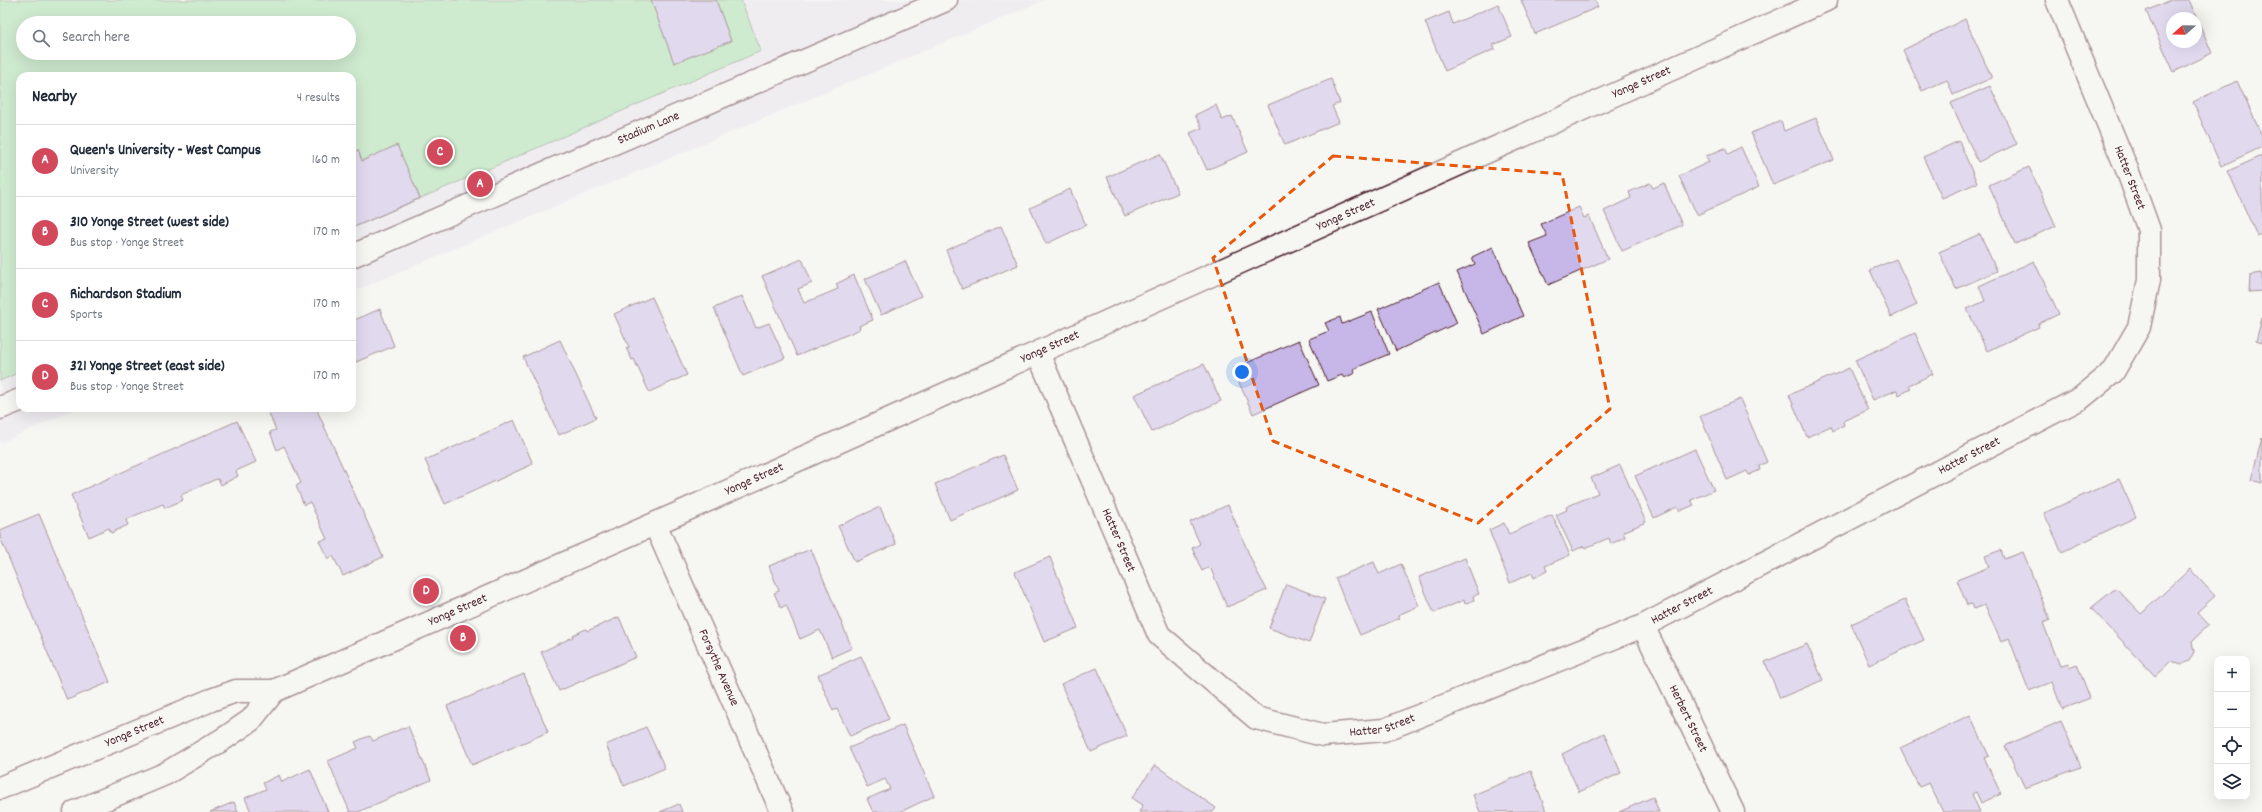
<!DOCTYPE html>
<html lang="en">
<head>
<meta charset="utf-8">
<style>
	body { margin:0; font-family:Dekko,sans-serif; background:#f2f2f3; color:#1f2937 }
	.controls { position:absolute; right:12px; bottom:12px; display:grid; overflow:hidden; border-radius:8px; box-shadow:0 4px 16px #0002 }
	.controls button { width:36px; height:36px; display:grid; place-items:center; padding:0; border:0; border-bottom:1px solid #e0e1e3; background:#fff; color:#1f2937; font:20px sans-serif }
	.compass { position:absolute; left:2166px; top:12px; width:36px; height:36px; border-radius:50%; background:#fff; box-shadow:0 4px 16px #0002; rotate:250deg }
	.you { position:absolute; left:1242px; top:372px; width:14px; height:14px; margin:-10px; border:3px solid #fff; border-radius:50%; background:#1a73e8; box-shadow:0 0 0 6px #1a73e833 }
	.badge { display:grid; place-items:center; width:26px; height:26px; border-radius:50%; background:#d1495b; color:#fff; font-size:13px; font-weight:700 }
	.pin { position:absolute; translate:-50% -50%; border:2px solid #fff; box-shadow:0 1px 4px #0006 }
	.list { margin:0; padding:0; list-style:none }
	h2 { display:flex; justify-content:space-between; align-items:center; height:52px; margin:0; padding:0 16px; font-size:17px }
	h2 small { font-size:13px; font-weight:400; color:#747a83 }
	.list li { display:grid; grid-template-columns:26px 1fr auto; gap:12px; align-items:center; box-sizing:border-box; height:72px; padding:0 16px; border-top:1px solid #e0e1e3 }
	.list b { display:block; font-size:15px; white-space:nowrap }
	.list p { margin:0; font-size:13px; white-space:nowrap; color:#747a83 }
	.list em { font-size:13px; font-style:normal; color:#747a83 }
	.icon { flex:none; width:22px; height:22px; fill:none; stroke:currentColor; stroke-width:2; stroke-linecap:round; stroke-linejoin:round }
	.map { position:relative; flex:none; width:2262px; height:812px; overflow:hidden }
	.search { position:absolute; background:#fff; box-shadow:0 4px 16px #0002; left:16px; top:16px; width:340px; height:44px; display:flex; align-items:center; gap:10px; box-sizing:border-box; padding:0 14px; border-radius:22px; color:#747a83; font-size:15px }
	.panel { position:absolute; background:#fff; box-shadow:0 4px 16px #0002; left:16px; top:72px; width:340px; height:340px; border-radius:12px }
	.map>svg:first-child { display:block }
	.built { fill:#e8e3ef; fill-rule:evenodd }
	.green { fill:#9ddca5; stroke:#747e68; fill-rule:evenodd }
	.building { fill:#c7b7e8; stroke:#4a1f2b; fill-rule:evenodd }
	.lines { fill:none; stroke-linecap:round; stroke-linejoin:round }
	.minor-casing { stroke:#4a1f2b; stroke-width:25 }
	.minor { stroke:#f6f6f2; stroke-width:22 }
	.marked { fill:none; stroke:#e8590c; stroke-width:3; stroke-dasharray:8 5; stroke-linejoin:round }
	.labels { text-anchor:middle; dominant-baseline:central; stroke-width:4; stroke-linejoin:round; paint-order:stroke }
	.street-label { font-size:13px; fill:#4a1f2b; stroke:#f6f6f2 }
</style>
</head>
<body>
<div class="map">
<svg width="2262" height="812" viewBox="0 0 2262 812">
	<rect width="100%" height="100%" fill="#f6f6f2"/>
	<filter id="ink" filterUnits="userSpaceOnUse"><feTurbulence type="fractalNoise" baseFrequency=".025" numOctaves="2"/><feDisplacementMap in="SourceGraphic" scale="8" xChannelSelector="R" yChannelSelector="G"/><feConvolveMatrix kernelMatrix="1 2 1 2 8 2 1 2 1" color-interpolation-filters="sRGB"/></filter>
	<g filter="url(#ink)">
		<path class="built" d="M 0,0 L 1045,0 L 352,292 L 352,76 L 20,76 L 20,408 L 78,408 L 0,443 ZM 23,23 L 349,23 L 349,53 L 23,53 Z"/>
		<path class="green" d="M 0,0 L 741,0 L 761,51 L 352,228 L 352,76 L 20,76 L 20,372 L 0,381 ZM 23,23 L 349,23 L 349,53 L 23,53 Z"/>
		<g class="building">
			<polygon points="651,0 716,0 731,41 674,63"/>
			<polygon points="1521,0 1595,0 1598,7 1535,34"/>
			<path d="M 2171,0 L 2189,0 L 2212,53 L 2174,72 L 2146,11 ZM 2172,18 L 2196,18 L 2196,42 L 2172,42 Z"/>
			<polygon points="1498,4 1512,37 1493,45 1495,49 1445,71 1425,22 1449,12 1453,24"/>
			<polygon points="1965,19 1992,78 1953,95 1947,80 1922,91 1903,50"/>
			<polygon points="1331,79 1340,103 1332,106 1339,122 1285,145 1268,105"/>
			<polygon points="2237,81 2262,136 2262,147 2221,166 2193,102"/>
			<polygon points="1990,86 2017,144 1978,162 1951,103"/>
			<polygon points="1216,105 1222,120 1232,116 1248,152 1207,170 1190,133 1202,128 1195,115"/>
			<polygon points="1816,118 1834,160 1773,185 1751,133 1781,121 1784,131"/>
			<polygon points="1959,141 1977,183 1942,198 1923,157"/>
			<polygon points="397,145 420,198 352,228 352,153 358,150 362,161"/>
			<polygon points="1741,147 1759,187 1697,215 1679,176 1709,162 1706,156 1725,148 1728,154"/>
			<polygon points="1160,154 1178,193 1125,216 1107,177"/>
			<polygon points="2262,156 2262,234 2257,236 2228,171"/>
			<polygon points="2029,167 2056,226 2015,244 1989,185"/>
			<polygon points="1650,183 1653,188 1664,183 1682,225 1622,251 1604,211 1631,198 1629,192"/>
			<polygon points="1070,189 1086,225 1046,244 1030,208"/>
			<polygon points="1579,207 1584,218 1589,216 1608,259 1548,285 1529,243 1547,236 1541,224"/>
			<polygon points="1001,226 1018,265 962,289 946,250"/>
			<polygon points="1980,234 1997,271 1956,289 1939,252"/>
			<polygon points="1493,247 1523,316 1484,334 1457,272 1475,264 1472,257"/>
			<polygon points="802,259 812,283 798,289 804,303 838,289 836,284 854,275 873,320 859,326 860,328 858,330 797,356 762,276"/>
			<polygon points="1896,259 1917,305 1891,317 1870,270"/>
			<polygon points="905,261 921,296 881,315 865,279"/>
			<polygon points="2034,261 2059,314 2038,324 2039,327 1987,351 1967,309 1985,301 1979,286"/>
			<polygon points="2262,273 2262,291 2249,292 2250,275"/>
			<polygon points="1439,282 1457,323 1396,351 1378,309"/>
			<polygon points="742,296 756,328 769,323 785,358 743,376 714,308"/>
			<polygon points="652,297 687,375 649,392 634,359 632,360 626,348 629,347 614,314"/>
			<polygon points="380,309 394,346 356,362 352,353 352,321"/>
			<polygon points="1372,312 1389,354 1353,369 1355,373 1344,378 1342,375 1327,381 1309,339 1329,331 1325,323 1340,317 1342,324"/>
			<polygon points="2262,318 2262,343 2256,341"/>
			<polygon points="1915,333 1933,374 1909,385 1911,389 1899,395 1897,390 1873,400 1855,360"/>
			<polygon points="560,340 596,418 559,435 523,357"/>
			<polygon points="1299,340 1319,385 1253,414 1233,369"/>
			<polygon points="1204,364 1221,401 1152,432 1134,395"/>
			<polygon points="1849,368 1868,410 1845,420 1843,422 1844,425 1833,431 1831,426 1807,437 1789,395"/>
			<polygon points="1740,399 1767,462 1759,466 1760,470 1749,475 1747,471 1727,480 1700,416"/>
			<polygon points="270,408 316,408 383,557 343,576 333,556 328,559 319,541 327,539 310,502 304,505 296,486 301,483 284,446 277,450 270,432 276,430 267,409"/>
			<polygon points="514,420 533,464 445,504 425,460"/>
			<polygon points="237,421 256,462 236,471 238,476 221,485 218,479 214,480 181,495 183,500 165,508 163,504 134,516 126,520 128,525 111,533 109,528 89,537 71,495"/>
			<polygon points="2262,438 2262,483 2251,480"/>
			<polygon points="1695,449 1714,490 1691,500 1694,505 1680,511 1677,507 1654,518 1635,476"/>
			<polygon points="1003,455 1018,490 950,520 935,484"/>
			<polygon points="1620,465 1646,522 1623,532 1625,537 1611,544 1609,538 1585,548 1584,546 1573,551 1556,515 1567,510 1566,507 1598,493 1591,478"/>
			<polygon points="2119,479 2136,517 2062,552 2044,513"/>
			<polygon points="1228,505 1255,568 1267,590 1227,607 1210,567 1202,571 1192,548 1200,544 1190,522"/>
			<polygon points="880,507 896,544 855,562 838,526"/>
			<polygon points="39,514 110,682 67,700 0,537 0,530"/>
			<polygon points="1552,515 1570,555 1545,566 1547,571 1534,578 1532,573 1510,583 1489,530 1504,523 1509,534"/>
			<polygon points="811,549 852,648 832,657 820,630 800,639 786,605 781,608 774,593 779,591 769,566"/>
			<polygon points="2001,550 2004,559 2023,552 2050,620 2043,623 2060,666 2068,663 2069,667 2077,664 2090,698 2062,709 2052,682 2029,691 2009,638 2001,642 1985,605 1974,609 1972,604 1967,605 1957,580 1989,567 1985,556"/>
			<polygon points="1050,557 1078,628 1044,642 1015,572"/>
			<polygon points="1465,558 1479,594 1473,596 1474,600 1467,603 1465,604 1464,600 1434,613 1419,577"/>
			<polygon points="1374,562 1379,574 1401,564 1419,606 1398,615 1400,618 1360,635 1335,578"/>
			<polygon points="2190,569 2215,596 2197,612 2209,625 2192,641 2194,652 2189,661 2182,664 2171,661 2155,676 2091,608 2116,588 2141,614"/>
			<polygon points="1286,584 1325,599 1309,643 1269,628"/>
			<polygon points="1905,600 1924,640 1869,665 1851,624"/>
			<polygon points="619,617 636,657 559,691 541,652 573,637 573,635 586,629 587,631"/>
			<polygon points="1807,644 1823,680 1780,698 1765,662"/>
			<polygon points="861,656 889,719 850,736 837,709 833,711 818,675"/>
			<polygon points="1097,668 1127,736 1091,752 1061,684"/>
			<polygon points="524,674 548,732 472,765 447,706"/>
			<polygon points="1970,715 1989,756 1984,758 2001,794 1981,803 1976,792 1972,794 1980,812 1943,812 1929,783 1919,787 1900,748"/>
			<polygon points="2061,721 2081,767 2025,788 2005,746"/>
			<polygon points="903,725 934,796 900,812 873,812 867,799 890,789 885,779 867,787 849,748"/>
			<polygon points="408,726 431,780 358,812 350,812 328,761 358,748 355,742 364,738 370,736 373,741"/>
			<polygon points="646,727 665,768 624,786 606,745"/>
			<polygon points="1604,733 1621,773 1579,792 1562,754"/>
			<polygon points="1155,765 1216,808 1213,812 1139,812 1143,805 1132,798"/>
			<polygon points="310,769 328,812 251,812 245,798 266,789 263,783 279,775 282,782"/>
			<polygon points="1531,771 1546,811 1480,812 1473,795"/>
			<polygon points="1653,797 1659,812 1619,812"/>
			<polygon points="234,802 238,812 210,812"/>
			<polygon points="679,804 682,812 660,812"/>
		</g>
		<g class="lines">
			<g class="minor-casing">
				<g id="minor">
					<path id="s1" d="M 352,256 L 946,0"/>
					<path id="s2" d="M 1038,353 L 1159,635 L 1256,718 L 1323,735 L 1384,730 L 1643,626 L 2081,398 L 2113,372 L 2139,327 L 2149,280 L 2149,230 L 2128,172 L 2057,0"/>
					<polyline points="0,408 20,400"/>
					<path id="s3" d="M 655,524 L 782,812"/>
					<path id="s4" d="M 1643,626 L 1733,812"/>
					<path id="s5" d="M 0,788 L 211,700 L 236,691 L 274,691 L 677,514 L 1826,0"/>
					<polyline points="75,812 165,774 225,738 251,720 274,691"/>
				</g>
			</g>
			<use href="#minor" class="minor"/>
		</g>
	</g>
	<path d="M0 0H2262V812H0ZM 1333,156 L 1562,174 L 1610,409 L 1478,523 L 1273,441 L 1213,258 Z" fill="#f6f6f2" fill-opacity=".55" fill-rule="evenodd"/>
	<path class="marked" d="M 1333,156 L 1562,174 L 1610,409 L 1478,523 L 1273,441 L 1213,258 Z"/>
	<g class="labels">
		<g class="street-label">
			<text stroke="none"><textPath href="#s5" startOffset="1790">Yonge Street</textPath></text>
			<text stroke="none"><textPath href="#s1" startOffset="323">Stadium Lane</textPath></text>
			<text transform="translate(2129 178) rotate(69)">Hatter Street</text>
			<text stroke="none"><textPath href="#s5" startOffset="1466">Yonge Street</textPath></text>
			<text stroke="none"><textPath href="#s5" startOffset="1142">Yonge Street</textPath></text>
			<text stroke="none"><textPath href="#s2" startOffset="1212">Hatter Street</textPath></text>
			<text stroke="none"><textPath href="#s5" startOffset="818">Yonge Street</textPath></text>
			<text stroke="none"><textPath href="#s2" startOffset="204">Hatter Street</textPath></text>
			<text stroke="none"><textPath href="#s2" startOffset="888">Hatter Street</textPath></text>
			<text stroke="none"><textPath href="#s5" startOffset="494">Yonge Street</textPath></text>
			<text stroke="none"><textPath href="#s3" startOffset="157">Forsythe Avenue</textPath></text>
			<text stroke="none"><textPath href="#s4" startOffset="103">Herbert Street</textPath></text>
			<text stroke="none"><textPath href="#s2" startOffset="564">Hatter Street</textPath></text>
			<text stroke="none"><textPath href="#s5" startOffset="146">Yonge Street</textPath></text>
		</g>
	</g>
</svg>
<div class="controls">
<button>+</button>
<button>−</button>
<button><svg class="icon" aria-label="locate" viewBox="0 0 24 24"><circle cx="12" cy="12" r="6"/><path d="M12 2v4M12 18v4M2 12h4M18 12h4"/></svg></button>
<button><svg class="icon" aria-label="layers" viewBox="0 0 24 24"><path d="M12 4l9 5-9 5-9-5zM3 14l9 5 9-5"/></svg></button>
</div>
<svg class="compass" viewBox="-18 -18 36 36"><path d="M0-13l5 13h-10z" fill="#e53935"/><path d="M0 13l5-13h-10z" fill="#747a83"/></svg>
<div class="you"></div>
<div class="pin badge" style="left:480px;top:184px">A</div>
<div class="pin badge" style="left:463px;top:638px">B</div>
<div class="pin badge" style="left:440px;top:152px">C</div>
<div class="pin badge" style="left:426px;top:591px">D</div>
<div class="search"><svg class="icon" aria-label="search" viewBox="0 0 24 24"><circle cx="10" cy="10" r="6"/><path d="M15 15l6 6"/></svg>Search here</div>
<section class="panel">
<h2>Nearby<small>4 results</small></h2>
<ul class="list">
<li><span class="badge">A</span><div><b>Queen's University - West Campus</b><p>University</p></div><em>160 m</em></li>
<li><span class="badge">B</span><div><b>310 Yonge Street (west side)</b><p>Bus stop · Yonge Street</p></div><em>170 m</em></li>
<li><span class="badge">C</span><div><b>Richardson Stadium</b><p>Sports</p></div><em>170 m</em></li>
<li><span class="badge">D</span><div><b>321 Yonge Street (east side)</b><p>Bus stop · Yonge Street</p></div><em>170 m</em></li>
</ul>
</section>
</div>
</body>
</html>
